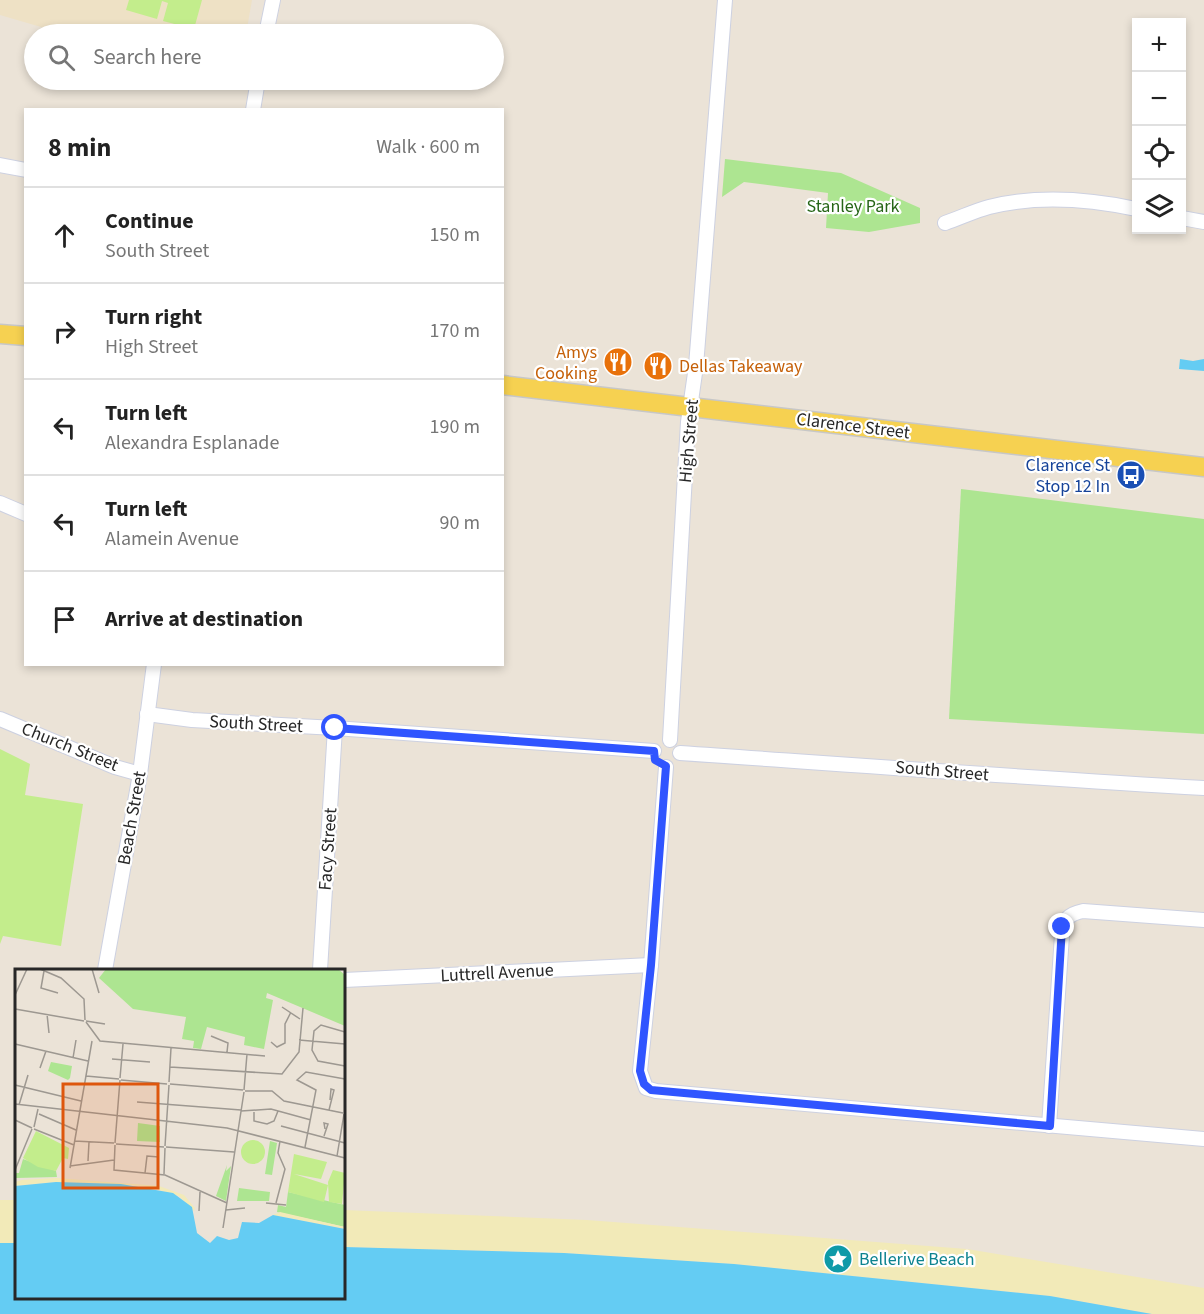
<!DOCTYPE html>
<html lang="en">
<head>
<meta charset="utf-8">
<style>
	body { margin:0; font-family:"Source Sans 3",sans-serif; background:#f2f2f2; color:#222 }
	.controls { position:absolute; right:18px; top:18px; display:grid; overflow:hidden; border-radius:0px; box-shadow:0 3px 9px #0003 }
	.controls button { width:54px; height:54px; display:grid; place-items:center; padding:0; border:0; border-bottom:2px solid #e0e0e0; background:#fff; color:#222; font:30px sans-serif }
	.stop { position:absolute; width:18px; height:18px; margin:-14px; border:4px solid #3055ff; border-radius:50%; background:#fff }
	.stop.end { background:#3055ff; border-color:#fff; box-shadow:0 2px 6px #0008 }
	.list { margin:0; padding:0; list-style:none }
	h2 { display:flex; justify-content:space-between; align-items:center; height:78px; margin:0; padding:0 24px; font-size:26px }
	h2 small { font-size:20px; font-weight:400; color:#767676 }
	.list li { display:grid; grid-template-columns:39px 1fr auto; gap:18px; align-items:center; box-sizing:border-box; height:96px; padding:0 24px; border-top:2px solid #e0e0e0 }
	.list b { display:block; font-size:22px; white-space:nowrap }
	.list p { margin:0; font-size:20px; white-space:nowrap; color:#767676 }
	.list em { font-size:20px; font-style:normal; color:#767676 }
	.icon { flex:none; width:33px; height:33px; fill:none; stroke:currentColor; stroke-width:2; stroke-linecap:round; stroke-linejoin:round }
	.map { position:relative; flex:none; width:1204px; height:1314px; overflow:hidden }
	.search { position:absolute; background:#fff; box-shadow:0 3px 9px #0003; left:24px; top:24px; width:480px; height:66px; display:flex; align-items:center; gap:15px; box-sizing:border-box; padding:0 21px; border-radius:33px; color:#767676; font-size:22px }
	.panel { position:absolute; background:#fff; box-shadow:0 3px 9px #0003; left:24px; top:108px; width:480px; height:558px; border-radius:0px }
	.map>svg:first-child { display:block }
	.education { fill:#eee1c5 }
	.green { fill:#ade591 }
	.sand { fill:#f2eab8 }
	.pitch { fill:#c3ed8c }
	.water { fill:#64ccf3 }
	.lines { fill:none; stroke-linecap:round; stroke-linejoin:round }
	.minor-casing { stroke:#cdd1e1; stroke-width:16 }
	.major-casing { stroke:#c7c7c7; stroke-width:21 }
	.minor { stroke:#fff; stroke-width:14 }
	.major { stroke:#f6d151; stroke-width:18 }
	.route { stroke:#3055ff; stroke-width:8 }
	.labels { text-anchor:middle; dominant-baseline:central; stroke-width:4.5; stroke-linejoin:round; paint-order:stroke }
	.park-label { font-size:18px; fill:#266516; stroke:#fff }
	.food-label { font-size:18px; fill:#c56008; stroke:#fff; text-anchor:end }
	.street-label { font-size:18px; fill:#272727; stroke:#fff }
	.transit-label { font-size:18px; fill:#164399; stroke:#fff; text-anchor:end }
	.culture-label { font-size:18px; fill:#0d838f; stroke:#fff; text-anchor:start }
	.inset-road { fill:none; stroke:#9d9891; stroke-width:1.5 }
	.view { fill:#de560d; fill-opacity:0.15; stroke:#de560d; stroke-width:3 }
	.inset-edge { fill:none; stroke:#272727; stroke-width:3 }
</style>
</head>
<body>
<div class="map">
<svg width="1204" height="1314" viewBox="0 0 1204 1314">
	<rect width="100%" height="100%" fill="#ebe3d7"/>
	<polygon class="education" points="0,0 252,0 246,34 65,34 0,15"/>
	<g class="green">
		<polygon points="725,159 841,173 920,208 920,223 869,232 826,228 828,193 744,182 722,197"/>
		<polygon points="961,489 1204,519 1204,734 949,719"/>
	</g>
	<g class="sand">
		<rect x="0" y="1200" width="16" height="43"/>
		<polygon points="344,1210 587,1220 967,1249 1204,1288 1204,1314 1152,1314 1050,1296 734,1264 564,1253 344,1247"/>
	</g>
	<g class="pitch">
		<polygon points="129,0 202,0 194,29 163,21 168,3 162,1 157,19 126,10"/>
		<polygon points="0,749 30,764 25,795 83,804 61,946 3,936 0,944"/>
	</g>
	<g class="water">
		<polygon points="1180,359 1193,361 1204,359 1204,371 1179,369"/>
		<polygon points="0,1243 16,1243 16,1298 344,1298 344,1247 564,1253 734,1264 1050,1296 1152,1314 0,1314"/>
	</g>
	<g class="lines">
		<g class="minor-casing">
			<g id="minor">
				<polyline points="266,34 273,0"/>
				<polyline points="253,110 258,80"/>
				<polyline points="0,165 26,170"/>
				<polyline points="1182,218 1204,222"/>
				<path d="M 945,223 C 960,218 974,211 989,207 C 1037,195 1089,199 1136,209"/>
				<polyline points="0,503 26,514"/>
				<polyline points="147,714 192,720 335,728 654,751"/>
				<polyline points="0,719 115,767 140,774"/>
				<polyline points="670,740 688,422 696,366 725,0"/>
				<path d="M 680,753 C 855,765 1029,778 1204,788"/>
				<polyline points="666,767 651,965 640,1071 646,1088 656,1091 1204,1139"/>
				<polyline points="105,970 140,774 154,664"/>
				<polyline points="320,970 335,728"/>
				<polyline points="344,980 651,965"/>
				<path d="M 1049,1126 L 1062,935 C 1063,920 1068,914 1083,911 L 1204,920"/>
			</g>
		</g>
		<g class="major-casing">
			<g id="major">
				<polyline points="0,334 26,336"/>
				<polyline points="502,385 1204,467"/>
			</g>
		</g>
		<use href="#minor" class="minor"/>
		<use href="#major" class="major"/>
	</g>
	<g class="lines">
		<polyline class="route" points="335,728 654,751 655,760 666,766 651,965 640,1071 644,1084 651,1090 1050,1126 1062,927"/>
	</g>
	<defs>
		<g id="restaurant-disc" transform="scale(1.5)"><circle r="9.5" fill="#e8710a" stroke="#fff"/><path d="M-5-6h1v4h1v-4h1v4h1v-4h1v5L-1.5 .5V6h-2V.5L-5-1ZM5-6V6H3V1.5H1.5Q1.5-4 5-6Z" fill="#fff"/></g>
		<g id="bus-disc" transform="scale(1.5)"><circle r="9.5" fill="#1a4fb4" stroke="#fff"/><path d="M-5-6H5V4H4V6H2V4H-2V6H-4V4H-5ZM-3.5-4V0h7V-4ZM-3.5 1.2v1.5H-2V1.2ZM2 1.2v1.5H3.5V1.2Z" fill="#fff"/></g>
		<g id="sight-disc" transform="scale(1.5)"><circle r="9.5" fill="#0f9aa8" stroke="#fff"/><path d="M0-6L1.8-2.2L6-1.7L2.9 1.2L3.7 5.4L0 3.3L-3.7 5.4L-2.9 1.2L-6-1.7L-1.8-2.2Z" fill="#fff"/></g>
	</defs>
	<g fill-rule="evenodd">
		<use href="#restaurant-disc" x="618" y="362"/>
		<use href="#restaurant-disc" x="658" y="366"/>
		<use href="#bus-disc" x="1131" y="475"/>
		<use href="#sight-disc" x="838" y="1259"/>
	</g>
	<g class="labels">
		<g class="park-label">
			<text x="853" y="206">Stanley Park</text>
		</g>
		<g class="food-label">
			<text x="597" y="352">Amys<tspan x="597" dy="21">Cooking</tspan></text>
			<text x="679" y="366" text-anchor="start">Dellas Takeaway</text>
		</g>
		<g class="street-label">
			<text transform="translate(853 426) rotate(7)">Clarence Street</text>
			<text transform="translate(689 441) rotate(-85)">High Street</text>
			<text transform="translate(256 724) rotate(3)">South Street</text>
			<text transform="translate(70 747) rotate(22)">Church Street</text>
			<text transform="translate(942 771) rotate(5)">South Street</text>
			<text transform="translate(132 818) rotate(-80)">Beach Street</text>
			<text transform="translate(328 849) rotate(-86)">Facy Street</text>
			<text transform="translate(497 973) rotate(-3)">Luttrell Avenue</text>
		</g>
		<g class="transit-label">
			<text x="1110" y="465">Clarence St<tspan x="1110" dy="21">Stop 12 In</tspan></text>
		</g>
		<g class="culture-label">
			<text x="859" y="1259">Bellerive Beach</text>
		</g>
	</g>
	<g transform="translate(15 969)">
		<rect width="330" height="330" fill="#ebe3d7"/>
		<path d="M 91,0 L 323,0 L 330,6 L 330,57 L 252,24 L 251,29 L 258,31 L 249,80 L 229,76 L 230,68 L 192,58 L 186,80 L 178,79 L 179,72 L 167,70 L 171,48 L 118,40 L 84,9 ZM 36,93 L 57,97 L 55,109 L 53,111 L 33,102 ZM 123,154 L 145,157 L 145,173 L 122,172 ZM 255,172 L 262,174 L 257,206 L 250,205 ZM 8,190 L 41,202 L 42,208 L 1,209 L 0,204 L 4,204 ZM 212,196 L 211,202 L 216,197 L 211,232 L 201,227 ZM 224,219 L 255,223 L 254,232 L 222,232 ZM 273,223 L 330,236 L 330,258 L 262,243 L 263,236 L 271,238 Z" fill="#ade591"/>
		<path d="M 41,209 L 144,217 L 169,226 L 180,239 L 179,242 L 164,227 L 130,217 L 41,213 L 0,217 L 0,213 L 7,211 ZM 265,243 L 330,258 L 330,260 L 258,246 Z" fill="#f2eab8"/>
		<path d="M 21,162 L 54,179 L 53,190 L 48,189 L 41,202 L 23,198 L 8,189 ZM226 183a12 12 0 1 1 24 0a12 12 0 1 1-24 0ZM 279,185 L 312,193 L 306,210 L 279,205 L 313,216 L 309,233 L 273,223 ZM 318,201 L 330,204 L 327,235 L 314,233 L 313,213 Z" fill="#c3ed8c"/>
		<path d="M 41,213 L 106,215 L 158,224 L 177,238 L 182,264 L 195,274 L 202,267 L 214,271 L 223,269 L 227,253 L 244,254 L 258,246 L 330,260 L 330,330 L 0,330 L 0,217 Z" fill="#64ccf3"/>
		<path class="inset-road" d="M 25,0 L 46,9 L 69,30 L 70,51M 77,0 L 84,24M 29,2 L 26,19 L 43,24M 0,26 L 12,0M 267,38 L 285,50M 0,40 L 69,52M 32,45 L 34,64M 71,52 L 90,55M 71,53 L 85,72 L 250,87M 330,63 L 306,56 L 299,62 L 297,81 L 303,92 L 330,97M 196,67 L 213,74 L 212,83M 284,71 L 330,75M 256,73 L 262,78 L 270,74 L 270,55 L 276,43M 0,75 L 73,92M 58,89 L 61,71M 97,90 L 135,93M 155,98 L 267,105 L 284,83 L 288,39M 25,99 L 31,82M 71,107 L 104,110M 105,109 L 108,75M 106,111 L 152,115M 154,113 L 156,79M 155,115 L 228,121M 0,116 L 66,132M 229,121 L 232,85M 230,122 L 257,122 L 269,132 L 328,144M 122,133 L 226,141M 0,135 L 212,159 L 330,189M 4,136 L 13,106M 314,141 L 319,121 L 316,120 L 315,131M 226,142 L 256,140 L 296,151M 239,143 L 239,152 L 252,155 L 259,152 L 263,142M 24,145 L 61,161M 0,151 L 17,159M 266,157 L 330,174M 19,158 L 23,140M 19,160 L 59,176M 309,167 L 313,155 L 309,154 L 310,160M 59,172 L 99,174M 100,174 L 105,111M 101,175 L 149,178M 100,176 L 99,201 L 150,206 L 212,234M 150,177 L 154,116M 151,178 L 219,183M 290,178 L 301,121 L 282,111 L 291,103 L 330,110M 322,187 L 329,145M 73,192 L 74,173M 55,197 L 99,191M 55,199 L 77,72M 0,201 L 17,160M 130,204 L 132,187 L 144,188M 149,205 L 150,179M 251,234 L 271,236M 261,234 L 270,200 L 263,184 L 265,172M 211,241 L 230,239M 184,242 L 185,223M 208,259 L 229,123"/>
		<path class="view" d="M 48,115 L 143,115 L 143,219 L 48,219 Z"/>
		<rect width="330" height="330" class="inset-edge"/>
	</g>
</svg>
<div class="controls">
<button>+</button>
<button>−</button>
<button><svg class="icon" aria-label="locate" viewBox="0 0 24 24"><circle cx="12" cy="12" r="6"/><path d="M12 2v4M12 18v4M2 12h4M18 12h4"/></svg></button>
<button><svg class="icon" aria-label="layers" viewBox="0 0 24 24"><path d="M12 4l9 5-9 5-9-5zM3 14l9 5 9-5"/></svg></button>
</div>
<div class="stop" style="left:335px;top:728px"></div>
<div class="stop end" style="left:1062px;top:927px"></div>
<div class="search"><svg class="icon" aria-label="search" viewBox="0 0 24 24"><circle cx="10" cy="10" r="6"/><path d="M15 15l6 6"/></svg>Search here</div>
<section class="panel">
<h2>8 min<small>Walk · 600 m</small></h2>
<ul class="list">
<li><svg class="icon" aria-label="ahead" viewBox="0 0 24 24"><path d="M12 20V5M6 11l6-6 6 6"/></svg><div><b>Continue</b><p>South Street</p></div><em>150 m</em></li>
<li><svg class="icon" aria-label="right" viewBox="0 0 24 24"><path d="M7 20v-9h11M14 6l5 5-5 5"/></svg><div><b>Turn right</b><p>High Street</p></div><em>170 m</em></li>
<li><svg class="icon" aria-label="left" viewBox="0 0 24 24"><path d="M17 20v-9H6M10 6l-5 5 5 5"/></svg><div><b>Turn left</b><p>Alexandra Esplanade</p></div><em>190 m</em></li>
<li><svg class="icon" aria-label="left" viewBox="0 0 24 24"><path d="M17 20v-9H6M10 6l-5 5 5 5"/></svg><div><b>Turn left</b><p>Alamein Avenue</p></div><em>90 m</em></li>
<li><svg class="icon" aria-label="arrive" viewBox="0 0 24 24"><path d="M6 21V4h12l-3 4 3 4H6"/></svg><div><b>Arrive at destination</b></div></li>
</ul>
</section>
</div>
</body>
</html>
